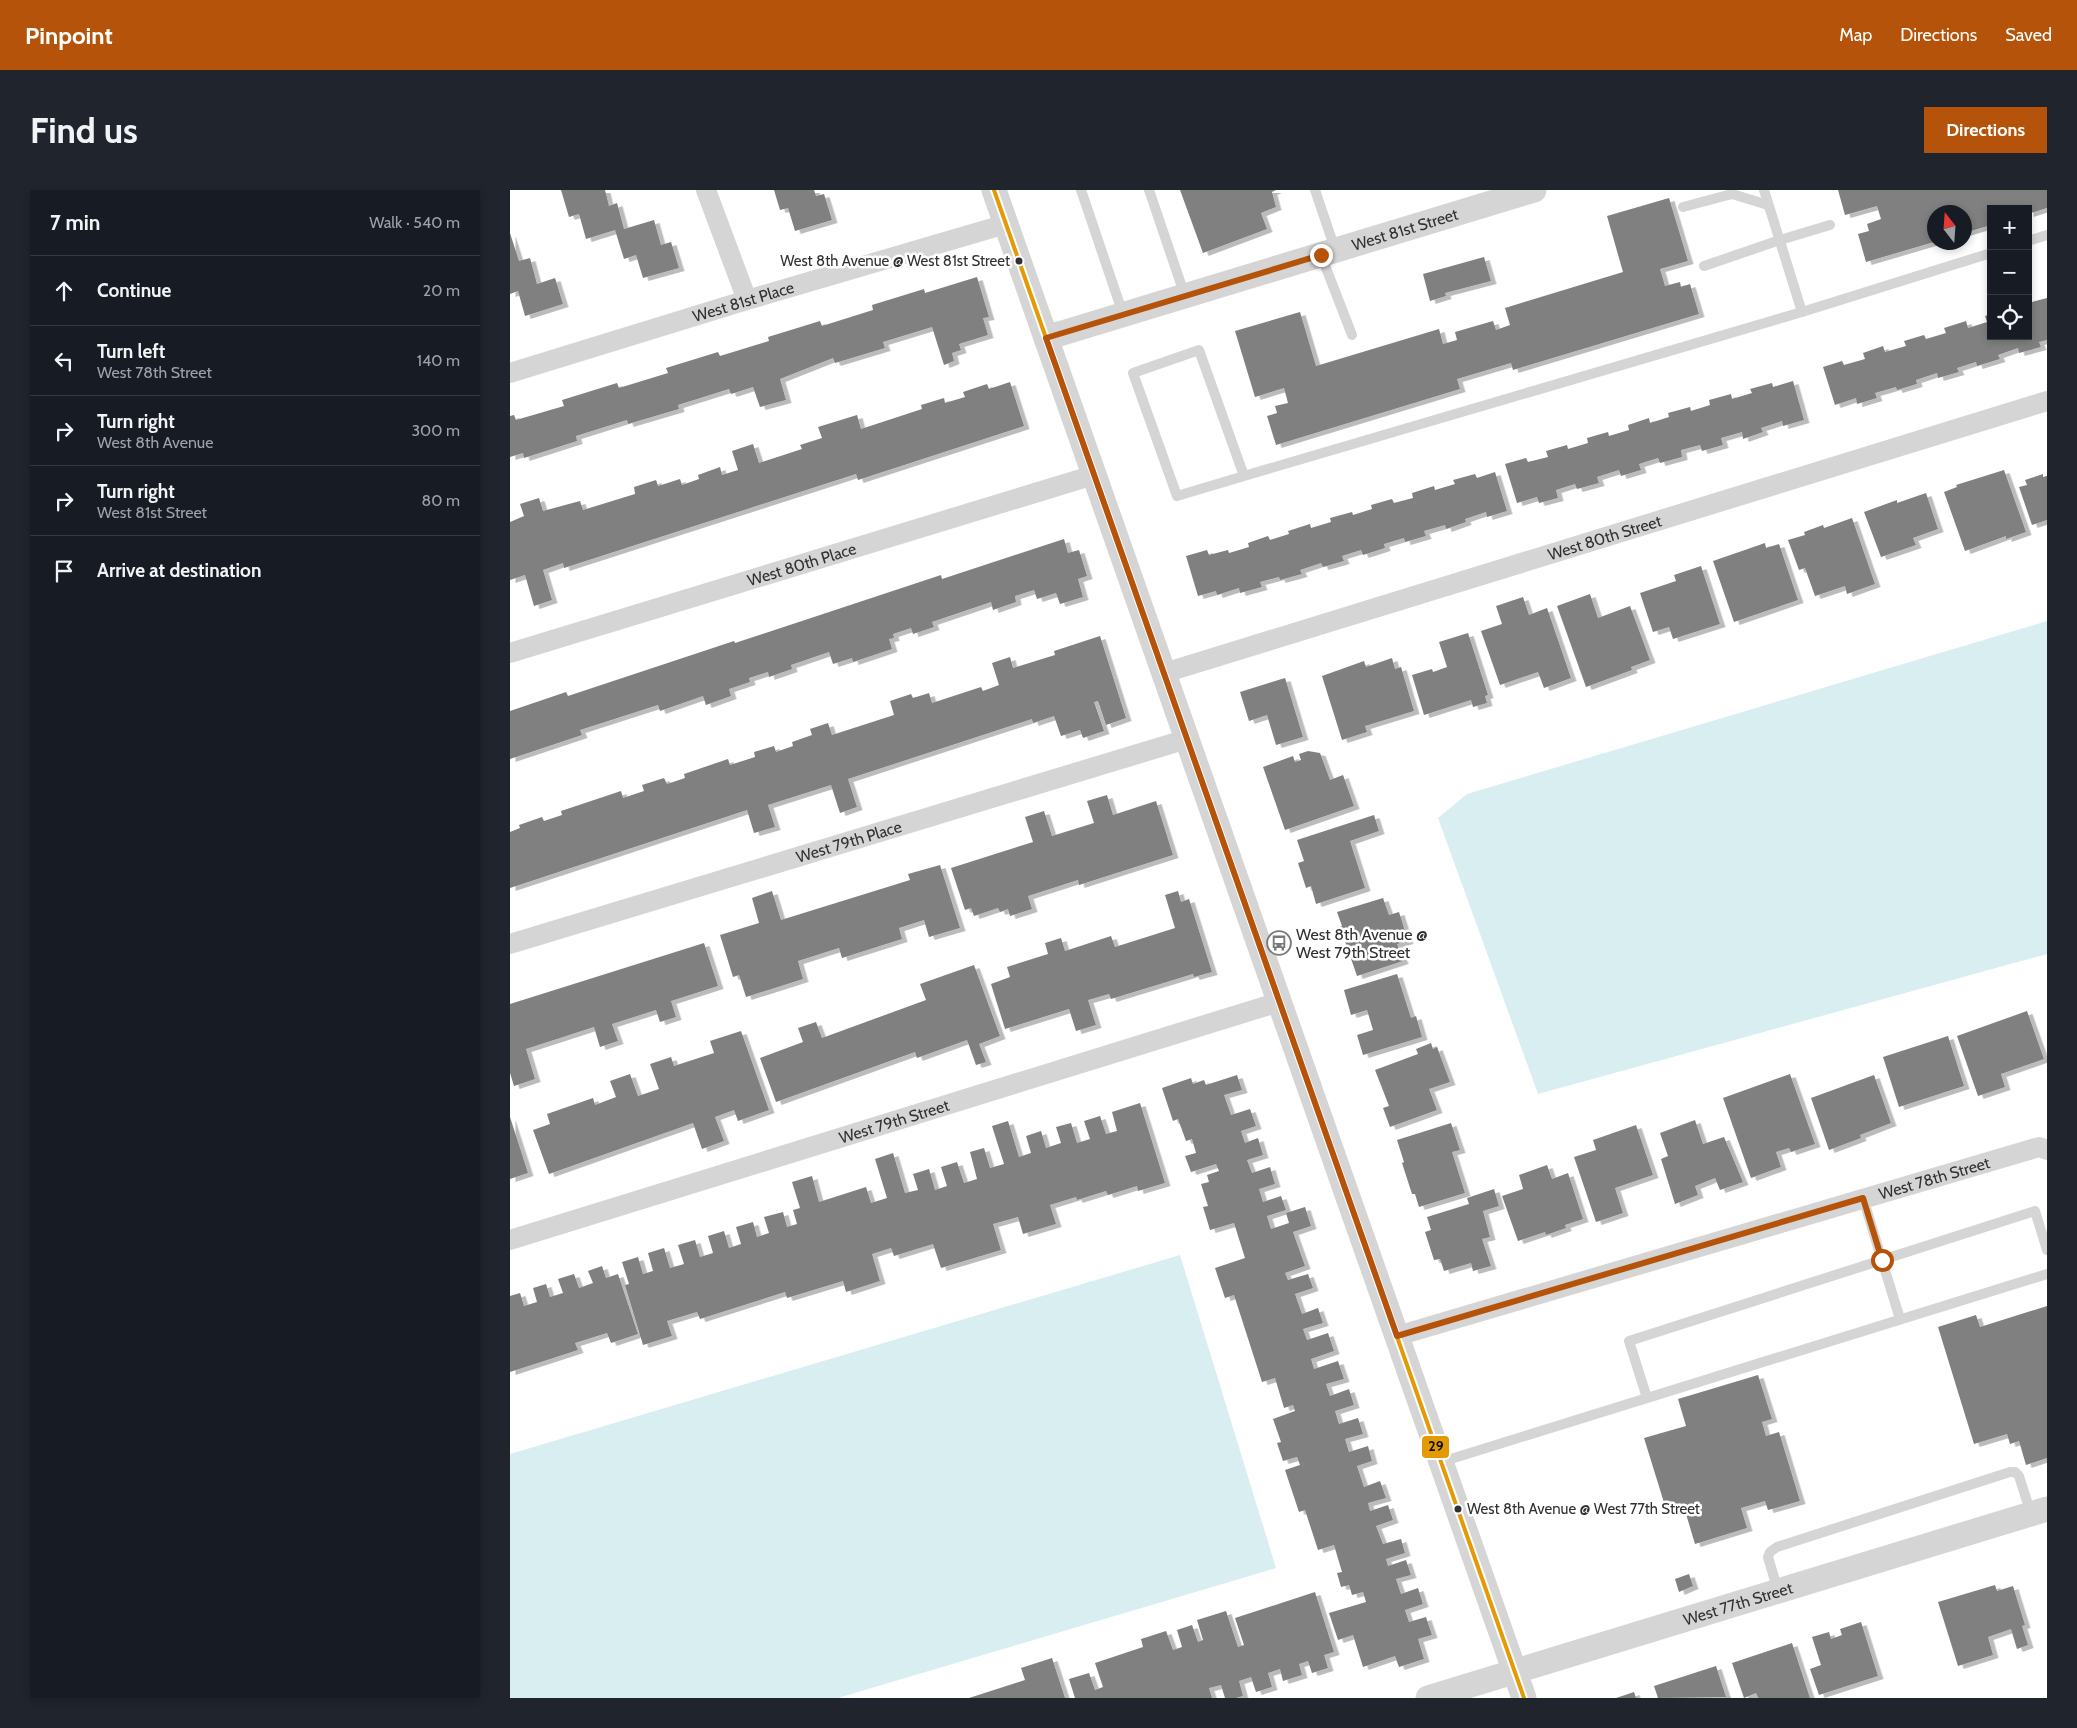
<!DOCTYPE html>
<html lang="en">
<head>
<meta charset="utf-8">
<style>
	body { margin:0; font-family:Cabin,sans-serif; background:#20242c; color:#f1f3f6 }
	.controls { position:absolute; right:15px; top:15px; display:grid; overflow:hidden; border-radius:0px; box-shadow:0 2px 8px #0003 }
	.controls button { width:45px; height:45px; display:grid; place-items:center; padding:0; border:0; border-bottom:1px solid #363941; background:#171b24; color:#f1f3f6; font:25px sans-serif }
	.compass { position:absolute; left:1417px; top:15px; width:45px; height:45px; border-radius:50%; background:#171b24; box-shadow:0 2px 8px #0003; rotate:343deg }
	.stop { position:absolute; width:15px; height:15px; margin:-11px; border:4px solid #b45309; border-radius:50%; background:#fff }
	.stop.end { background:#b45309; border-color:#fff; box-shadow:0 1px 5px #0008 }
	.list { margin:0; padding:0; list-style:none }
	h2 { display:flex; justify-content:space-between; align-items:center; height:65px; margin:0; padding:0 20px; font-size:21px }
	h2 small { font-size:16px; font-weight:400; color:#9ea1a6 }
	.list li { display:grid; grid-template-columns:32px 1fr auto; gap:15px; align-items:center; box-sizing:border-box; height:70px; padding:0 20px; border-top:1px solid #363941 }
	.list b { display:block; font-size:19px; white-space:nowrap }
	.list p { margin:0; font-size:16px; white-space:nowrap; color:#9ea1a6 }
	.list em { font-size:16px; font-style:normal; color:#9ea1a6 }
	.icon { flex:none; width:28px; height:28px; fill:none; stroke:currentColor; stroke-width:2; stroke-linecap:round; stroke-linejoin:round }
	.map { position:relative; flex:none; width:1537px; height:1508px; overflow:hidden; border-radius:0px }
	header { display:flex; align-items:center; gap:30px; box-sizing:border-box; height:70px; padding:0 25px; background:#b45309; color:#fff }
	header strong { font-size:24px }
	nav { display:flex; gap:28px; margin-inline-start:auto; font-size:18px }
	.intro { display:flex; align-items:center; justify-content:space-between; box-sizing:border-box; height:120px; padding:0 30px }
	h1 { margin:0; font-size:35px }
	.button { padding:12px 22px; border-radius:0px; background:#b45309; color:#fff; font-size:18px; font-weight:700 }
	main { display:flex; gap:30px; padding:0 30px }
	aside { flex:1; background:#171b24; border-radius:0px; box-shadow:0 2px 8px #0003 }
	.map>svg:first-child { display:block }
	.water { fill:#d9eef1 }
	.building { fill:#808080; filter:url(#shadow) }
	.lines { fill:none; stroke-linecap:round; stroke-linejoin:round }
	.service { stroke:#d5d5d5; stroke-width:10 }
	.minor { stroke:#d5d5d5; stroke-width:20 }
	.tertiary { stroke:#d5d5d5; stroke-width:25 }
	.bus-1-casing { stroke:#fff; stroke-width:8 }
	.bus-1 { stroke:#e39a05; stroke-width:4 }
	.route { stroke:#b45309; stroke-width:6 }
	.bus-dot { fill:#313131; stroke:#fff; stroke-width:2 }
	.labels { text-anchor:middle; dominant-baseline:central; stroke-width:5; stroke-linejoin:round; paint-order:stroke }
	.bus-label { font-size:15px; fill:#313131; stroke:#fff; text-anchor:end }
	.street-label { font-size:16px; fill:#313131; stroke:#fff }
	.poi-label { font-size:16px; fill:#313131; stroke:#fff; text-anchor:start }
	.line-badge { stroke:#fff; stroke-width:2 }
	.pale-badge-label { font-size:14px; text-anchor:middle; font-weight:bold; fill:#111 }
</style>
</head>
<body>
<header>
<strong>Pinpoint</strong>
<nav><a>Map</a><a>Directions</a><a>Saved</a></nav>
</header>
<div class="intro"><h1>Find us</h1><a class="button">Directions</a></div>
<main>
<aside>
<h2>7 min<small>Walk · 540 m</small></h2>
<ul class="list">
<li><svg class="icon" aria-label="ahead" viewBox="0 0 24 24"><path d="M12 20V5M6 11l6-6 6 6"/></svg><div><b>Continue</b></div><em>20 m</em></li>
<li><svg class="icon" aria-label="left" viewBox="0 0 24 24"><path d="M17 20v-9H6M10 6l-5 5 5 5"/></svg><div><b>Turn left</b><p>West 78th Street</p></div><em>140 m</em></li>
<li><svg class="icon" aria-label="right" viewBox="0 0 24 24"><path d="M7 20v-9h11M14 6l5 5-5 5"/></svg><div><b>Turn right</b><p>West 8th Avenue</p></div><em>300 m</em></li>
<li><svg class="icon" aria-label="right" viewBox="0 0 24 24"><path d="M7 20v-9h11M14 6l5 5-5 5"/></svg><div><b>Turn right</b><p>West 81st Street</p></div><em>80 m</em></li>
<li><svg class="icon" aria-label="arrive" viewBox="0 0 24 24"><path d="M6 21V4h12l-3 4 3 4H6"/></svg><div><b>Arrive at destination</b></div></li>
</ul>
</aside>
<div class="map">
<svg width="1537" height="1508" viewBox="0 0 1537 1508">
	<defs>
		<filter id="shadow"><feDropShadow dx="5.5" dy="3" stdDeviation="0" flood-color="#0004"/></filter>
	</defs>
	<rect width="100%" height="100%" fill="#fff"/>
	<g class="water">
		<polygon points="1537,431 1537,764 1028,904 928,628 957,604"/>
		<polygon points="670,1065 766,1378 328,1508 0,1508 0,1264"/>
	</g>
	<g class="building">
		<polygon points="51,0 95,0 99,16 107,13 114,39 144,30 151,55 161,52 169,78 133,88 126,65 114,69 105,40 76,49 69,24 59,27"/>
		<polygon points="264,0 304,0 306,6 314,4 322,30 285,41 278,18 270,20"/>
		<polygon points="670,0 766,0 762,2 766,17 751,23 757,39 693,63"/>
		<polygon points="1328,0 1537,0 1537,18 1518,24 1518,19 1481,19 1481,35 1454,43 1454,22 1424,22 1424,52 1356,72 1348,44 1359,41 1357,34 1371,29 1367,16 1335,25"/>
		<polygon points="1159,8 1178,71 1150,79 1155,96 1170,92 1171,97 1180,94 1189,124 1003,180 1001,173 947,189 950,199 766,255 757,226 767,223 765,216 778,213 774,198 745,207 725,141 790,122 806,176 929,139 933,154 947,150 945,142 983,131 986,140 1000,135 995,118 1113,82 1097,26"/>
		<polygon points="0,43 9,71 20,68 27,94 45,88 53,114 15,126 8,101 0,104"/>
		<polygon points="974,67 981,91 935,103 936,106 920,111 913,84"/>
		<polygon points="467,87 479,127 473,128 478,145 449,154 451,160 442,163 444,171 434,175 422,137 373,152 375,158 325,173 323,168 270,189 276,210 250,217 243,197 221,204 219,199 168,215 169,219 118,234 117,230 66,246 67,251 14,268 13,263 0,267 0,226 4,225 6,230 54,216 52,210 107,193 109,198 158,183 156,178 208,162 210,166 259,151 258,147 310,131 312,136 363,120 362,115 414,99 415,103"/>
		<polygon points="1537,108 1537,150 1529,152 1531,157 1509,163 1508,158 1488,165 1490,169 1467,176 1466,172 1447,178 1449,182 1428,188 1427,183 1406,190 1407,194 1387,200 1386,197 1365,203 1367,208 1347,214 1346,208 1325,215 1313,177 1332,171 1334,175 1355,169 1353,163 1373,156 1375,162 1396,156 1394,151 1414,145 1416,149 1436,143 1434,138 1456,131 1458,138 1477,132 1475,126 1481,124 1481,146 1518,146 1518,113"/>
		<polygon points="1283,191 1294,230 1273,236 1272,231 1251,238 1253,242 1233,249 1232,242 1211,248 1213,255 1192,261 1190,255 1171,260 1172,267 1150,273 1148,268 1129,274 1131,280 1111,286 1109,280 1087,287 1089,293 1067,299 1065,294 1046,300 1048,308 1029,313 1027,307 1007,313 995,274 1016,268 1018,272 1038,267 1036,261 1057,255 1058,259 1078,253 1077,248 1098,242 1099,246 1119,240 1118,235 1139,228 1140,233 1159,227 1158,223 1180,217 1181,221 1200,215 1199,210 1221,204 1222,209 1242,203 1240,199 1262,193 1263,197"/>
		<polygon points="500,192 514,236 348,290 346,284 54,378 53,373 33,380 42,410 24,416 15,385 0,390 0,332 14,326 10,314 29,308 33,321 70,311 73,320 125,304 124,297 146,290 148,296 170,289 172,295 189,289 188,285 210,277 212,285 228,280 222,261 243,254 249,273 292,259 290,255 312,248 308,237 347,225 351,239 412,219 411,215 434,208 435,213 455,207 453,202 477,194 479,199"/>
		<polygon points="1494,280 1516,342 1496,349 1496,346 1455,361 1434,302 1447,297 1446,295"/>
		<polygon points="985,282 997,321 977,327 976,322 955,329 956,332 936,339 935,335 914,341 916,346 895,352 894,348 874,354 875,358 853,365 851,360 832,366 834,371 813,377 811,373 790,380 792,384 770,390 769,387 750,392 752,397 730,403 729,398 707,405 706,401 688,406 676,366 697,360 699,365 718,360 719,363 739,357 738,353 758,346 760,350 779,344 778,341 800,334 801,338 821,332 820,328 842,322 843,325 862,319 861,315 882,309 884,313 903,308 902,303 924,296 925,300 945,294 943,290 965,284 967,288"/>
		<polygon points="1533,284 1533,287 1537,286 1537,330 1522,335 1509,297 1517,295 1515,290"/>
		<polygon points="1416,303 1428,339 1403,348 1406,355 1371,367 1354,322 1387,310 1387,313"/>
		<polygon points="1342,328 1365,394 1337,404 1335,396 1305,406 1295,378 1289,380 1278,350 1295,345 1294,342 1313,335 1314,338"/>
		<polygon points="554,349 558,363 569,360 577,386 568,389 573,407 550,414 546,403 527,409 524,400 505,406 506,412 483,420 481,412 422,432 424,437 403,444 401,438 383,444 384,448 379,449 382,459 343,472 342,468 323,474 319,462 281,475 282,479 259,487 258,482 239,488 240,492 219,499 221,506 196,515 193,506 150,521 148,515 70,540 72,545 0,569 0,521 56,502 58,506 224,451 225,453 431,385 432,389"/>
		<polygon points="1255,353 1256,358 1269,354 1288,410 1224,432 1203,371"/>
		<polygon points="1191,376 1210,434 1163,449 1159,437 1143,442 1130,403 1166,391 1164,385"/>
		<polygon points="1080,404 1088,428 1120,416 1140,470 1121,477 1122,480 1076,497 1047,416"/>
		<polygon points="1013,407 1019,425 1037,418 1061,488 1034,498 1028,482 990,495 971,441 992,434 986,416"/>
		<polygon points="958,443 978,505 975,506 977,513 963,517 961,510 914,525 902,485 922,479 923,482 937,477 929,452"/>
		<polygon points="590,446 616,528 596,535 588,511 584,512 594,541 573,548 570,540 551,546 544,526 523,533 522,529 338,589 347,617 330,623 321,595 258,615 265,637 244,643 237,620 0,698 0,642 10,638 9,635 32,627 34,631 52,625 51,621 111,601 113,608 134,601 132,595 154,588 157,594 175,588 174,584 218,569 220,575 245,567 244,562 264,556 266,562 283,556 282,552 302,545 300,539 318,533 322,545 384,525 380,511 401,504 403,508 419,503 422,513 471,497 473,501 489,495 482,473 500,467 503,478 545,465 544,461"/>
		<polygon points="882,468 885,479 891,477 904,521 855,536 857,542 832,550 812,486 854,471 856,477"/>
		<polygon points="775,488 793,547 766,555 757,525 739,531 730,502"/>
		<polygon points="798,561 810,563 820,590 833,585 844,616 775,640 753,577 783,566 785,572 791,570 789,564"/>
		<polygon points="597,605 603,625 646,611 663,665 569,695 568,690 518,706 522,719 500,726 498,719 490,722 488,718 464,726 461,718 455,720 441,678 523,652 515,627 534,621 542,646 584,633 577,611"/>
		<polygon points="864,625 869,641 840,651 855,698 806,714 801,696 796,698 788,673 794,671 787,650"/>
		<polygon points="430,675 450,738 419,747 414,730 389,738 392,749 332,768 329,758 288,771 293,789 236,807 229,785 223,787 210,745 249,733 242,708 262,701 271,730 400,690 398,684"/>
		<polygon points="668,701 671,712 679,709 702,782 684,787 683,784 601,809 599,804 578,810 586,835 566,841 559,819 495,839 481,794 500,787 497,777 538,764 535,753 551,748 555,761 601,746 605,757 665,738 655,705"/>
		<polygon points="873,708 879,725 889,722 898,751 887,754 893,771 847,786 830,737 832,736 827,722"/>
		<polygon points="194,753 208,796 161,811 166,827 150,832 146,820 102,834 108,851 90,857 84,837 16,859 25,889 4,896 0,883 0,814"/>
		<polygon points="464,775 490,846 469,854 476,872 466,875 457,850 407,868 405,862 266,912 250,868 293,852 288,838 306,832 312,848 416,810 410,794"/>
		<polygon points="887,784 901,828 906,826 912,847 853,865 847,845 863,840 857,820 841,825 834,800"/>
		<polygon points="1517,821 1534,869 1491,884 1495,897 1468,906 1447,846"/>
		<polygon points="231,841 259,920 228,931 224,920 205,927 214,951 192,959 183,933 39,984 23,940 40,934 37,924 83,908 85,915 106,907 100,891 120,884 128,906 149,899 140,874 161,867 164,876 204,863 200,851"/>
		<polygon points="1438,846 1454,896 1389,917 1373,867"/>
		<polygon points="921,853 923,859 927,857 940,892 919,899 927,920 880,937 873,918 879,916 865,880 908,864 906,859"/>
		<polygon points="1280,884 1305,954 1281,962 1279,958 1266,962 1271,977 1241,988 1213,908"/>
		<polygon points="727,885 732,900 714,905 721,925 740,919 746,936 731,941 735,953 748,948 753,965 737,970 742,983 760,977 765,994 749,999 753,1012 771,1006 776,1020 757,1026 761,1039 779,1033 776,1023 795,1017 801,1036 783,1042 795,1076 775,1083 778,1090 798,1084 803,1098 785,1104 792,1124 808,1118 813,1133 793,1139 797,1150 818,1143 824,1161 801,1169 804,1179 828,1171 834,1189 816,1194 820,1206 839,1199 844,1215 825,1221 829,1234 848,1228 853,1244 835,1249 839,1262 858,1256 862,1271 847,1276 854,1297 870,1291 876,1308 858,1313 860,1321 878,1315 883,1330 866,1336 873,1354 891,1349 895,1363 876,1369 878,1376 896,1370 901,1385 886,1389 891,1404 908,1398 913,1414 895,1420 899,1432 916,1427 922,1445 908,1449 914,1469 889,1477 885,1466 853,1477 843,1445 828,1450 819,1423 856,1412 853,1402 842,1405 839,1395 831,1397 827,1383 832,1382 824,1355 808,1360 795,1320 789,1322 775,1280 790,1275 787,1267 773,1271 767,1253 771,1252 763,1229 785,1221 783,1215 774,1218 765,1188 752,1192 724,1105 715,1108 705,1078 735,1068 724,1033 700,1040 693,1017 698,1016 691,994 699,992 697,985 709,981 706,974 681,982 675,966 686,963 682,949 676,951 668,929 663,931 652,898 681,888 683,894 694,890 696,895"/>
		<polygon points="1364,885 1381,933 1350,945 1351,948 1319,960 1301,908"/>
		<polygon points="630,913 655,993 628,1001 627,996 598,1005 596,1001 567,1010 566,1007 540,1015 546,1034 513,1044 508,1027 483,1034 491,1060 431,1078 423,1054 384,1066 381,1058 362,1064 370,1091 336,1102 333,1091 277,1108 275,1102 190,1129 187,1122 157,1131 162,1146 133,1155 115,1095 119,1094 112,1072 128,1067 133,1084 143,1081 138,1063 154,1058 160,1078 174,1074 168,1055 185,1050 190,1067 203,1063 198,1046 214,1041 219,1058 231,1054 226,1037 243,1032 247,1047 259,1043 254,1027 273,1022 277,1037 287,1034 283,1020 290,1018 282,992 302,986 309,1012 356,997 361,1013 377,1008 365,969 383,963 395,1003 408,1000 403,984 419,979 425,1000 437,996 431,977 447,972 454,993 467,989 460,962 474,958 480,978 494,974 482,936 498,931 509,967 521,963 516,946 531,941 536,958 551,953 546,937 561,933 567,953 580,949 574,931 590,926 596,944 607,941 602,922"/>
		<polygon points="0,927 18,983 0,989"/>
		<polygon points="1185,930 1193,954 1214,947 1233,992 1210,1000 1205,988 1185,996 1188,1005 1165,1014 1151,969 1158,966 1150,943"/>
		<polygon points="941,933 950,960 942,962 955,1003 909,1017 905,1004 902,1004 892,973 894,972 887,950"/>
		<polygon points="1126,935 1143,985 1105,998 1113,1023 1086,1032 1064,967 1086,960 1083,950"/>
		<polygon points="1037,975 1042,989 1058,983 1073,1029 1055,1035 1056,1038 1036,1045 1035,1042 1008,1051 992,1006 1013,999 1009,985"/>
		<polygon points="984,999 989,1016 973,1021 980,1047 972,1049 981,1076 963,1081 961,1073 934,1081 930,1069 924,1070 915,1042 921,1040 917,1027 959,1014 957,1008"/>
		<polygon points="92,1076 96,1088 108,1084 128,1144 101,1153 97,1143 65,1153 68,1160 0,1182 0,1106 10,1103 14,1116 27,1112 23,1098 36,1094 40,1107 53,1103 48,1089 64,1084 69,1098 83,1093 78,1081"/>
		<polygon points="1537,1116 1537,1268 1516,1275 1509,1251 1500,1254 1497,1244 1464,1254 1428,1137 1466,1125 1470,1137"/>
		<polygon points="1248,1185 1262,1229 1252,1232 1256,1246 1269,1242 1290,1311 1258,1320 1255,1311 1231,1318 1237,1338 1185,1354 1173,1314 1156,1319 1134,1248 1176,1236 1168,1209"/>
		<polygon points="1179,1384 1183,1396 1169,1402 1165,1389"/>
		<polygon points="1485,1395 1487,1401 1503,1396 1515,1435 1512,1436 1518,1455 1507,1459 1501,1439 1478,1447 1483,1465 1448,1476 1428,1412"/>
		<polygon points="805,1402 824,1462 814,1465 818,1478 802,1483 798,1471 789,1474 792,1485 773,1491 770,1479 758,1483 762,1497 746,1502 741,1487 729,1491 733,1506 726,1508 715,1508 711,1495 699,1498 702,1508 565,1508 559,1489 579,1483 585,1500 593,1497 585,1473 633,1457 631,1449 656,1441 663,1460 672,1457 667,1440 682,1435 688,1452 693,1450 687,1430 716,1421 728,1457 734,1455 725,1428"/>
		<polygon points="1351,1432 1368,1486 1309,1505 1300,1479 1311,1475 1302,1447 1319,1442 1321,1449 1332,1445 1330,1439"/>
		<polygon points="1282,1453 1300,1508 1248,1508 1246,1503 1234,1508 1222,1473"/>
		<polygon points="542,1468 555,1508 459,1508 515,1490 511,1478"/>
		<polygon points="1206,1476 1216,1507 1148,1508 1144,1496"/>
		<polygon points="1124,1502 1126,1508 1106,1508"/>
	</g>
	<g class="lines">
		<g class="service">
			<polyline points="571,0 613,124"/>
			<polyline points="639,0 675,106"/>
			<polyline points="805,0 825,59"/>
			<polyline points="1254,0 1292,122 1481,63"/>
			<polyline points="1173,17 1222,4 1258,15"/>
			<polyline points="1518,51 1537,45"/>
			<polyline points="811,65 842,145"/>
			<polyline points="1194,76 1270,50 1320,35"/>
			<polyline points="734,286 689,160 623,183 667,306 734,286 1292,122"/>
			<polyline points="1353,1008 1390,1129"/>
			<polyline points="1137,1208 1119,1151 1525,1021 1537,1060"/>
			<polyline points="931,1272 1537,1084"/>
			<polyline points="1268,1401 1258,1367 1260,1362 1267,1357 1500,1282 1505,1282 1509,1286 1521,1324"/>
		</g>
		<g class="minor">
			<polyline points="196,0 237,110"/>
			<path id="s1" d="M 0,183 L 237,110 L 496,34"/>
			<path id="s2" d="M 0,463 L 584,285"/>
			<path id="s3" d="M 654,483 L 1537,211"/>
			<path id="s4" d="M 0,754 L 677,549"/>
			<path id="s5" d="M 0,1050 L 769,812"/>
			<path id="s6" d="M 887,1146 L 1529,957 L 1537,960"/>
		</g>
		<g class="tertiary">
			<polyline points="484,0 1014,1508"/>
			<path id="s7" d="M 536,148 L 1024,0"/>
			<path id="s8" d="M 918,1508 L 1537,1319"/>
		</g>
		<g class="bus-1-casing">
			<polyline id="bus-1" points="484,0 1014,1508"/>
		</g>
		<use href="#bus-1" class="bus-1"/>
	</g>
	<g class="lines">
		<polyline class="route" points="811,65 536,148 887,1146 1353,1008 1372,1070"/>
	</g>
	<defs>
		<g id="bus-ring" transform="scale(1.25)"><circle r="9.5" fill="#fff" stroke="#797979" stroke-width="1.5"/><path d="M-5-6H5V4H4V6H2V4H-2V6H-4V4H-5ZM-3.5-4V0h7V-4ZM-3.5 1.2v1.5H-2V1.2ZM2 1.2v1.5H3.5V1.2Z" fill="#797979"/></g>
	</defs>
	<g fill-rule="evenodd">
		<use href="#bus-ring" x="769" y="753"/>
	</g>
	<g class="bus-dot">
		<circle cx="509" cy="71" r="4.5"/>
		<circle cx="948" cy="1319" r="4.5"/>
	</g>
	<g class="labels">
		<g class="bus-label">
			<text x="500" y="71">West 8th Avenue @ West 81st Street</text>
			<text x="957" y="1319" text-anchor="start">West 8th Avenue @ West 77th Street</text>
		</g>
		<g class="street-label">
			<text stroke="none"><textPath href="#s7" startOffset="375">West 81st Street</textPath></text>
			<text stroke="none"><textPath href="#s1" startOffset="244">West 81st Place</textPath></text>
			<text stroke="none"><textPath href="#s3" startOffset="461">West 80th Street</textPath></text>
			<text stroke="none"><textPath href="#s2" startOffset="305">West 80th Place</textPath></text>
			<text stroke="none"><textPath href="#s4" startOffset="354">West 79th Place</textPath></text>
			<text stroke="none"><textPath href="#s5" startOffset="402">West 79th Street</textPath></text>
			<text stroke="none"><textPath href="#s6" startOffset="560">West 78th Street</textPath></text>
			<text stroke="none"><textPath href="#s8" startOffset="324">West 77th Street</textPath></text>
		</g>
		<g class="poi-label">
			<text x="786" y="744">West 8th Avenue @<tspan x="786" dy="18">West 79th Street</tspan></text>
		</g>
	</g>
	<rect class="line-badge" x="911" y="1245" width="29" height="24" rx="5" fill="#e39a05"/>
	<g class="pale-badge-label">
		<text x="926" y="1261">29</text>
	</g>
</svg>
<div class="controls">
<button>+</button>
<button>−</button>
<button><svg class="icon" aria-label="locate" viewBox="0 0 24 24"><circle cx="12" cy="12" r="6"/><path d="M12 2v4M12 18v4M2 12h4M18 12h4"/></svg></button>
</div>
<svg class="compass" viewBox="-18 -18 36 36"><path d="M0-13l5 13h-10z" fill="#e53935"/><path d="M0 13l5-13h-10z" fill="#9ea1a6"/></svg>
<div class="stop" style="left:1372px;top:1070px"></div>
<div class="stop end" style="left:811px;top:65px"></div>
</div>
</main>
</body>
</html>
